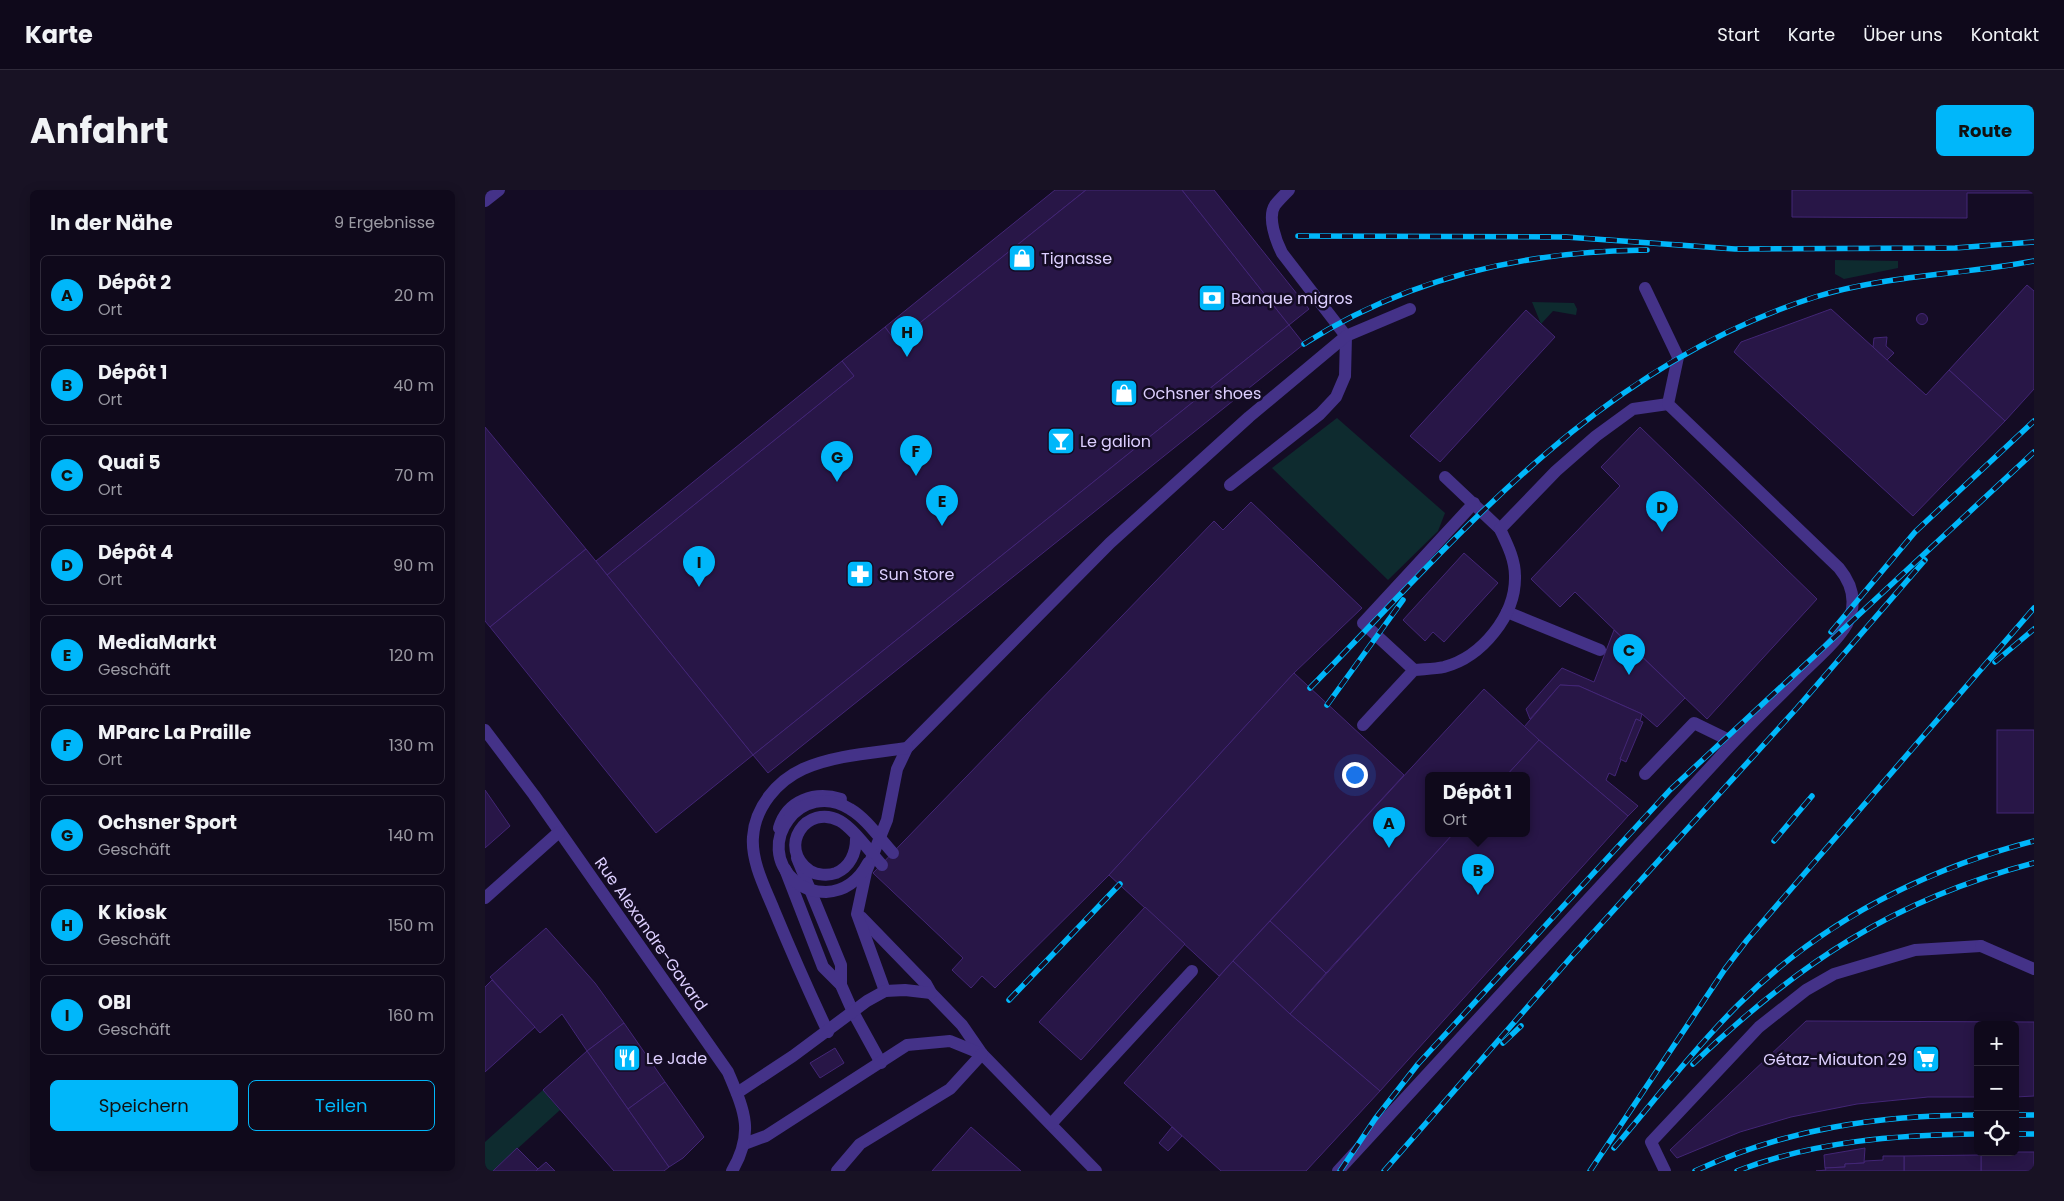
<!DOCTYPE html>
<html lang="de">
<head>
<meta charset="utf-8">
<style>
	body { margin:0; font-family:Poppins,sans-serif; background:#181224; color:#f1f3f6 }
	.controls { position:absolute; right:15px; bottom:15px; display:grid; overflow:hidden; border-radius:8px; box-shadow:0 2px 12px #0003 }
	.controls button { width:45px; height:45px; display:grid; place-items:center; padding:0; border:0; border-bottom:1px solid #2f2a3a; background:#0f091b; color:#f1f3f6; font:25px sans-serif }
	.you { position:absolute; left:869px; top:584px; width:18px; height:18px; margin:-12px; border:4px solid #fff; border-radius:50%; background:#1a73e8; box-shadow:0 0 0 8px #1a73e833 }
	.badge { display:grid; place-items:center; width:32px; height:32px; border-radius:50%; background:#00b7fa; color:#111; font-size:16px; font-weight:700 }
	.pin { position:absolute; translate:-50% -41px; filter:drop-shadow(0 1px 2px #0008) }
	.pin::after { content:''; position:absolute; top:26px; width:18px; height:15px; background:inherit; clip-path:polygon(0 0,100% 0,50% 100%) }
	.popup { position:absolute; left:940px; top:582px; width:105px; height:65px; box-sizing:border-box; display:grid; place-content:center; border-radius:8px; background:#0f091b; filter:drop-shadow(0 1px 4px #0005); font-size:16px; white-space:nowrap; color:#9b9aa3 }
	.popup b { font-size:19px; color:#f1f3f6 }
	.popup::after { content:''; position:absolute; left:50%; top:100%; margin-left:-10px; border:10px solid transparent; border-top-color:#0f091b }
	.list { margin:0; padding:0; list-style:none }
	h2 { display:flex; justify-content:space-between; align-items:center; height:65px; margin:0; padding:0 20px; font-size:21px }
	h2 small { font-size:16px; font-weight:400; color:#9b9aa3 }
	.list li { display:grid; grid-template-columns:32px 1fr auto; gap:15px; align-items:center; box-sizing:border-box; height:80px; margin:0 10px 10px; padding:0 10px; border:1px solid #2f2a3a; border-radius:8px }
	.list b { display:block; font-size:19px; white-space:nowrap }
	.list p { margin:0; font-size:16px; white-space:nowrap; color:#9b9aa3 }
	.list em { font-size:16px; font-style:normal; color:#9b9aa3 }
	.actions { display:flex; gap:10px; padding:15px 20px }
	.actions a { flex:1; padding:11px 0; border:1px solid #00b7fa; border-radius:8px; text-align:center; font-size:18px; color:#00b7fa }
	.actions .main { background:#00b7fa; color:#111 }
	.icon { flex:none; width:28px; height:28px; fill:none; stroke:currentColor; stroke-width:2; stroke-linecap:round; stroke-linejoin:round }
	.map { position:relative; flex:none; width:1549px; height:981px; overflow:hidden; border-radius:8px }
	header { display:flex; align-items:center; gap:30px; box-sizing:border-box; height:70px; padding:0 25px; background:#0f091b; border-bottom:1px solid #2f2a3a }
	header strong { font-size:24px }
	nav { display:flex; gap:28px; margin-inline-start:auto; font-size:18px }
	.intro { display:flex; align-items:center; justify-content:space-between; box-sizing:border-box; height:120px; padding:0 30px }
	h1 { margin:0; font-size:35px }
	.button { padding:12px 22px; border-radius:8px; background:#00b7fa; color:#111; font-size:18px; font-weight:700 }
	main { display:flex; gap:30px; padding:0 30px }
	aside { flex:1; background:#0f091b; border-radius:8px; box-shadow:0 2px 12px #0003 }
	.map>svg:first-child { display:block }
	.green { fill:#0e2b2f }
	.building { fill:#281647; stroke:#432676 }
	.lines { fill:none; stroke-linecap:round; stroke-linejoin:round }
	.service { stroke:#443288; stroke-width:12 }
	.minor { stroke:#443288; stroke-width:12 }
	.tertiary { stroke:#443288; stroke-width:12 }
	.rail-casing { stroke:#00b7fa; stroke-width:5.5 }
	.rail { stroke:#140c24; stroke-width:4; stroke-dasharray:11; stroke-linecap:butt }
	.service-bridge { stroke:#443288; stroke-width:12 }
	.labels { text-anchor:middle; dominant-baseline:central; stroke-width:5; stroke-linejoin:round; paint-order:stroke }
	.poi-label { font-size:16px; fill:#ddcfff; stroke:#140c24; text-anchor:start }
	.street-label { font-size:16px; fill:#ddcfff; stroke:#140c24 }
</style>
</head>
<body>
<header>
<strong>Karte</strong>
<nav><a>Start</a><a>Karte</a><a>Über uns</a><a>Kontakt</a></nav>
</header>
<div class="intro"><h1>Anfahrt</h1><a class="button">Route</a></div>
<main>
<aside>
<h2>In der Nähe<small>9 Ergebnisse</small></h2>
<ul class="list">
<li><span class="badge">A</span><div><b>Dépôt 2</b><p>Ort</p></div><em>20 m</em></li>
<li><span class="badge">B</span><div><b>Dépôt 1</b><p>Ort</p></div><em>40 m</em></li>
<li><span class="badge">C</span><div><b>Quai 5</b><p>Ort</p></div><em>70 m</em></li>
<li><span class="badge">D</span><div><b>Dépôt 4</b><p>Ort</p></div><em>90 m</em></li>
<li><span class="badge">E</span><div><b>MediaMarkt</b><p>Geschäft</p></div><em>120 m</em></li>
<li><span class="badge">F</span><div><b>MParc La Praille</b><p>Ort</p></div><em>130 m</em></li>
<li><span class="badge">G</span><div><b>Ochsner Sport</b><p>Geschäft</p></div><em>140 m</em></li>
<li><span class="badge">H</span><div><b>K kiosk</b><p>Geschäft</p></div><em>150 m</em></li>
<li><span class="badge">I</span><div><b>OBI</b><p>Geschäft</p></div><em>160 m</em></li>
</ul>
<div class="actions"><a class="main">Speichern</a><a>Teilen</a></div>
</aside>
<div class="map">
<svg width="1549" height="981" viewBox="0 0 1549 981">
	<rect width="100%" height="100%" fill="#140c24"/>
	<g class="green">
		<polygon points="1350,70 1413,71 1413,78 1359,89 1350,84"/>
		<polygon points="1047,112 1089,113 1092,119 1091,125 1068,121 1056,134"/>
		<polygon points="852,228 960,323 953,341 903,390 787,278"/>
		<polygon points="58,900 75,920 8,981 0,981 0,952"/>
	</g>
	<g class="building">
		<polygon points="570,0 601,0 411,152 400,137"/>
		<polygon points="601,0 697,0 804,135 268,565 122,385 369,186 357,171 400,137 411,152"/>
		<polygon points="697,0 729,0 824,119 804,135"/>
		<polygon points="1307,0 1549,0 1549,3 1482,3 1482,28 1307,27"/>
		<polygon points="1542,95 1549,101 1549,199 1520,231 1464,180"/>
		<polygon points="1346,119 1441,205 1464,180 1520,231 1428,326 1249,162 1256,152"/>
		<polygon points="1041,120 1070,147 955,272 925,246"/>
		<circle cx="1437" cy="129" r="5.5"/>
		<polygon points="804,135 819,154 283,583 268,565"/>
		<polygon points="1402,147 1401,156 1409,163 1402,170 1388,157 1389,148"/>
		<polygon points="357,171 369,186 122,385 111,371"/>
		<polygon points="0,237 101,359 5,437 0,431"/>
		<polygon points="1155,237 1332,409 1222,529 1090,402 1075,417 1046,389 1135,296 1116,277"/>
		<polygon points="766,312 877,418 809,483 624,685 510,798 497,786 486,798 467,780 478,768 388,683 729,331 738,340"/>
		<polygon points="101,359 268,565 171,643 5,437"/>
		<polygon points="979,363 1013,393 959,452 948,442 940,451 918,430"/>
		<polygon points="1129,440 1200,508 1172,537 1157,524 1094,496 1075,495 1045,529 1041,519 1077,478 1109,492"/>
		<polygon points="809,483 919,585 734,786 624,685"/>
		<polygon points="1075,495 1094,496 1157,524 1155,531 1151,529 1130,586 1124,583 1121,590 1153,616 1143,626 1039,537"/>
		<polygon points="999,499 1054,550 1021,586 944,586 944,644 968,644 841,783 785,731"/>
		<polygon points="1151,529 1158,532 1141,572 1135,569"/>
		<rect x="1512" y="540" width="37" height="83"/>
		<polygon points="1054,550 1143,626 895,901 805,824 968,644 1042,644 1042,586 1021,586"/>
		<polygon points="0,600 25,636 0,658"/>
		<polygon points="660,717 700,754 596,870 554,832"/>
		<polygon points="785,731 841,783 805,824 748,771"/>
		<polygon points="61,738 110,793 139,833 102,861 77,824 55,843 5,787"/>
		<polygon points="748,771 805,824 895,901 821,981 736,981 639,893"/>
		<polygon points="7,790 50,837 0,882 0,797"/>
		<polygon points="1321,831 1549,832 1549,906 1530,907 1530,835 1493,835 1493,907 1443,907 1372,914 1306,927 1255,942 1192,968 1185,960"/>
		<polygon points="139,833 180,892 143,919 102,861"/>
		<polygon points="350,858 359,873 335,888 325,873"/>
		<polygon points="102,861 184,977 179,981 129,981 58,900"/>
		<polygon points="180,892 219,947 198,968 184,977 143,919"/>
		<polygon points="486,937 536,981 447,981"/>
		<polygon points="687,937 697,946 683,961 674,953"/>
		<polygon points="32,958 53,979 51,981 8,981"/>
		<polygon points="1380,958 1379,973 1360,974 1360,977 1340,978 1339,965"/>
		<rect x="1496" y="962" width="53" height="19"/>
		<polygon points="1496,965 1496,981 1419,981 1419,966"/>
		<polygon points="1398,966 1419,966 1419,981 1331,981 1341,980 1340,978 1360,977 1360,974 1379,973 1380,971 1398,970"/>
		<polygon points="61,972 70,981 51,981 53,979"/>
	</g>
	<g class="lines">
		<g class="service">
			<polyline points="960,287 1015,339"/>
			<path d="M 745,295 L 835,224 L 851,207 L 860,186 L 861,146 L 797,63 C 791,51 782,27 790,15 C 794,10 799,5 804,0"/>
			<polyline points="1022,422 1115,460"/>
			<polyline points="929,480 878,433 989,313"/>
			<path d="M 878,535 L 929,480 C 939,479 950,479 959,477 C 997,467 1031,425 1030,386 C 1030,369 1022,354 1015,339 L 1071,281 L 1111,246 L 1148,219 L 1183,214"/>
			<polyline points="1160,584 1209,533 1248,552"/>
			<path d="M 294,638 C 302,610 330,601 356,609"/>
			<polyline points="312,668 356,775 356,795"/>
			<polyline points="300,679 338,777 356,795 368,822 396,873"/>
			<polyline points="376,727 441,794 446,803 477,835 497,864 611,981"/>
			<polyline points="400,801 372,724 381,682 402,630 412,579 422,558 625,353 764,227 861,146 925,119"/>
			<path d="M 343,842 C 324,802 306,761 289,720 C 280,698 266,671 268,647 C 270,617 292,591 318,579 C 350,565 388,563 422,558"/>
			<polyline points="252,903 308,866 382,811 400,801 420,800 446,803"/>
			<polyline points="566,934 707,781"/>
			<polyline points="259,954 281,946 422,855 465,851 497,864"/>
			<polyline points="352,981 375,954 465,899 497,864"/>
			<path d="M 853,981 C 979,844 1106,706 1233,569 C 1260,539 1290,511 1318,482 C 1332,469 1353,450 1362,434 C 1372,414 1368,395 1354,378 L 1183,214 L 1193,167 L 1160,98"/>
			<polyline points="1180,981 1166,952 1274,837 1321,800 1349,784 1430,760 1496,756"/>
		</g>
		<g class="minor">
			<path d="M 0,540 L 49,605 L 243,882 C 259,920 270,942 247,981"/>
			<polyline points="0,708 74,642"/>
			<polyline points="1496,756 1549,779"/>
		</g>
		<polyline class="tertiary" points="0,11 14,0"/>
		<g class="rail-casing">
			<g id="rail">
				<polyline points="813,46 1081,47 1250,59 1470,58 1549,52"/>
				<path d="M 819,154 C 924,87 1040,61 1162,60"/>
				<polyline points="1346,442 1430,342 1549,231"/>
				<polyline points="1510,472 1549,439"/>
				<path d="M 825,498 C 979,341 1112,177 1330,107 C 1401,85 1476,85 1549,71"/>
				<polyline points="842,515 918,410"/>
				<polyline points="1289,651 1327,606"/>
				<polyline points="524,810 635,694"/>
				<polyline points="1018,853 1036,836"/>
				<path d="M 1208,874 C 1312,774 1408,710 1549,673"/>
				<polyline points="1530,925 1549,925"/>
				<polyline points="1530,944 1549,944"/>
				<path d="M 1129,958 C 1170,910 1209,859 1253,815 C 1335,733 1438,680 1549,651"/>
				<polyline points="855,981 890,929 933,874 1185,600 1549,262"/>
				<polyline points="899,981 1088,765 1312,518 1440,370"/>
				<polyline points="1105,981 1240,779 1262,750 1549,418"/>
				<path d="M 1210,981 C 1300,939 1394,925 1493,925"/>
				<path d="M 1252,981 C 1331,951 1409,945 1493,944"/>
			</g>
		</g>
		<use href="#rail" class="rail"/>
		<g class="service-bridge">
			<path d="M 371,649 C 371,663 365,677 351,683 C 343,686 332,685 325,681 C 291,657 322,613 355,631 C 369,639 385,662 397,675"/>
			<path d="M 383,673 C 374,690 361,701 341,702 C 329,702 319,699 310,691 C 267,654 317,588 365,619 C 382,629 395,649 408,663"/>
		</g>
	</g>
	<defs>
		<g id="shop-square" transform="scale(1.4375)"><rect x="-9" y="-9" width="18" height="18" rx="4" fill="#00b7fa" stroke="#140c24"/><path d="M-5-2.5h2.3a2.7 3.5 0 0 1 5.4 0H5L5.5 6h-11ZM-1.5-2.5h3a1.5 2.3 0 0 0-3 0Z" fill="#fff"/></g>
		<g id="bank-square" transform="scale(1.4375)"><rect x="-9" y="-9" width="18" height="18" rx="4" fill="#00b7fa" stroke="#140c24"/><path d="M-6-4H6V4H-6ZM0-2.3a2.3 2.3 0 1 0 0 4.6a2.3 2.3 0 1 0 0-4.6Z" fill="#fff"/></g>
		<g id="bar-square" transform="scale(1.4375)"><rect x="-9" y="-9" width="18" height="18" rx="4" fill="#00b7fa" stroke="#140c24"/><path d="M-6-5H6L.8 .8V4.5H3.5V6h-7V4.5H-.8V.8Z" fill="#fff"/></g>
		<g id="pharmacy-square" transform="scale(1.4375)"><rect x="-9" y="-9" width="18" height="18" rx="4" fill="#00b7fa" stroke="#140c24"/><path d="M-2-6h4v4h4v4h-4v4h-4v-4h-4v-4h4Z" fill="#fff"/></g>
		<g id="restaurant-square" transform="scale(1.4375)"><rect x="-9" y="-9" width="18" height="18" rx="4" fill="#00b7fa" stroke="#140c24"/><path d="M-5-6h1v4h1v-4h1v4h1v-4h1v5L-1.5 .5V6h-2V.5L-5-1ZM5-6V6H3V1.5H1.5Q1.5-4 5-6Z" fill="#fff"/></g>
		<g id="supermarket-square" transform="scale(1.4375)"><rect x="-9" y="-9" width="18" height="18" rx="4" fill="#00b7fa" stroke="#140c24"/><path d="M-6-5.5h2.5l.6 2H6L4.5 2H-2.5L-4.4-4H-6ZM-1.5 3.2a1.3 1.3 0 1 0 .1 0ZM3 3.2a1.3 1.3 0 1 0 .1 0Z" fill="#fff"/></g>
	</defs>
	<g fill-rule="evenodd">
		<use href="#shop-square" x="537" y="68"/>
		<use href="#bank-square" x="727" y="108"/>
		<use href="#shop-square" x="639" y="203"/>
		<use href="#bar-square" x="576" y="251"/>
		<use href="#pharmacy-square" x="375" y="384"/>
		<use href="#restaurant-square" x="142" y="868"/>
		<use href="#supermarket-square" x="1441" y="869"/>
	</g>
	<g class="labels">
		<g class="poi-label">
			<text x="556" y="68">Tignasse</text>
			<text x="746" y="108">Banque migros</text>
			<text x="658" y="203">Ochsner shoes</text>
			<text x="595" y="251">Le galion</text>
			<text x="394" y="384">Sun Store</text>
			<text x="161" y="868">Le Jade</text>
			<text x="1422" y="869" text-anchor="end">Gétaz-Miauton 29</text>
		</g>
		<g class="street-label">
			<text transform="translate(166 744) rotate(55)">Rue Alexandre-Gavard</text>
		</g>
	</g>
</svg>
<div class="controls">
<button>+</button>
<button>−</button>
<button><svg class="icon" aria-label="locate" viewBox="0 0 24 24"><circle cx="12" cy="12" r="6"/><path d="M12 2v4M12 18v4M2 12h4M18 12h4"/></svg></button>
</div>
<div class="you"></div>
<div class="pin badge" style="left:904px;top:658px">A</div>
<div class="pin badge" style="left:993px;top:705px">B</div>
<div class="popup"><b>Dépôt 1</b>Ort</div>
<div class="pin badge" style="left:1144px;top:485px">C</div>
<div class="pin badge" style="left:1177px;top:342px">D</div>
<div class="pin badge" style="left:457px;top:336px">E</div>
<div class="pin badge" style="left:431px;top:286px">F</div>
<div class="pin badge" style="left:352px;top:292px">G</div>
<div class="pin badge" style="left:422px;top:167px">H</div>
<div class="pin badge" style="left:214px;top:397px">I</div>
</div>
</main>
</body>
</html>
